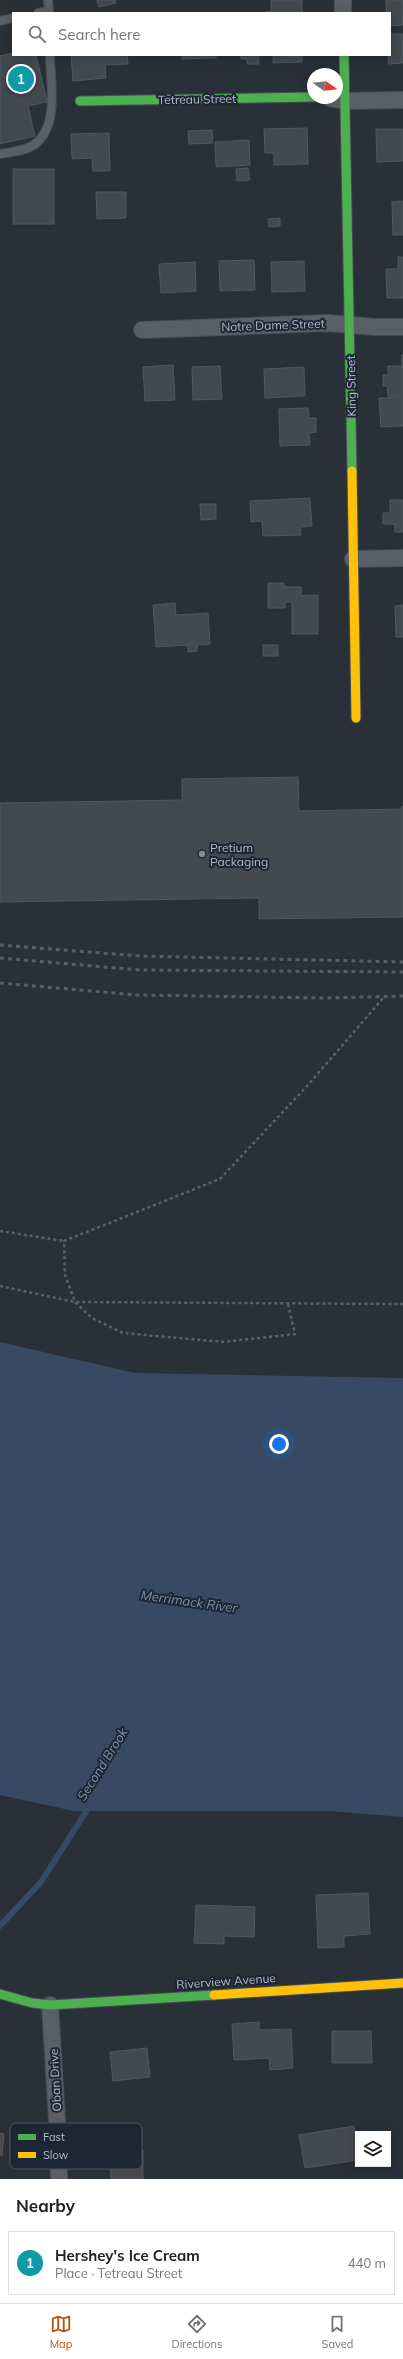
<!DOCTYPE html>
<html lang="en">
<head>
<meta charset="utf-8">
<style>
	body { margin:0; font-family:Mulish,sans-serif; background:#f2f2f2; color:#202124 }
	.controls { position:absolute; right:12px; bottom:12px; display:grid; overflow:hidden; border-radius:0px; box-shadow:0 2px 10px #0003 }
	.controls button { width:36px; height:36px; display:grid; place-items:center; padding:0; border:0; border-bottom:1px solid #e0e0e0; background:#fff; color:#202124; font:20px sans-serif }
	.compass { position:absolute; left:307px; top:68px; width:36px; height:36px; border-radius:50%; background:#fff; box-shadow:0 2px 10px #0003; rotate:104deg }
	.you { position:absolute; left:279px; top:1444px; width:14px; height:14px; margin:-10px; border:3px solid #fff; border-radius:50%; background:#1a73e8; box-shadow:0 0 0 6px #1a73e833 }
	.badge { display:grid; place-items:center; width:26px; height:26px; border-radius:50%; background:#b45309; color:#fff; font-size:13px; font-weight:700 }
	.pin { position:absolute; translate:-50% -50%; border:2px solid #fff; box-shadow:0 1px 4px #0006 }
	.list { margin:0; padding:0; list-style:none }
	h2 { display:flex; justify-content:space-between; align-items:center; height:52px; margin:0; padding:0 16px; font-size:17px }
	h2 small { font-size:13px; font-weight:400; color:#757577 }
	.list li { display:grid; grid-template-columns:26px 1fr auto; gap:12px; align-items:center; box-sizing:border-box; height:64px; margin:0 8px 8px; padding:0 8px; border:1px solid #e0e0e0; border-radius:0px }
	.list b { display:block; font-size:15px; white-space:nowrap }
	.list p { margin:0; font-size:13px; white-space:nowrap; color:#757577 }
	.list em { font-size:13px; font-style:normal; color:#757577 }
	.icon { flex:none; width:22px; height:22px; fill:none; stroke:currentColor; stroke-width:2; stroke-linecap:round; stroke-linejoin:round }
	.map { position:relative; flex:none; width:403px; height:2179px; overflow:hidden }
	.search { position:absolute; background:#fff; box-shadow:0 2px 10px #0003; left:12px; right:12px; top:12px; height:44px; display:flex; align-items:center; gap:10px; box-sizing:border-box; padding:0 14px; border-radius:0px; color:#757577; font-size:15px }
	.sheet { height:124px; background:#fff }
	nav { display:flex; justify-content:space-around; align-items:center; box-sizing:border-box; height:56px; border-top:1px solid #e0e0e0; background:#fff; font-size:11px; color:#757577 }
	nav a { display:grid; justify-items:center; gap:2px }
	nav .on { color:#b45309 }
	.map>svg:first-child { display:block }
	.water { fill:#384963 }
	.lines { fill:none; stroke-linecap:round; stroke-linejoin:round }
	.stream { stroke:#384963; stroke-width:6 }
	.building { fill:#444950; stroke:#52575f }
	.lane-casing { stroke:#484c53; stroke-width:10 }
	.street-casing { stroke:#484c53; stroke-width:18 }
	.fast-casing { stroke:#484c53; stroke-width:11 }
	.slow-casing { stroke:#484c53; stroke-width:11 }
	.path { stroke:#5d636a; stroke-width:2.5; stroke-dasharray:3 3; stroke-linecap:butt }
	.lane { stroke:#5a5e66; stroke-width:8 }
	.street { stroke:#5a5e66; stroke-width:16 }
	.fast { stroke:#4caf50; stroke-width:9 }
	.slow { stroke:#ffc107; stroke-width:9 }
	.rail { stroke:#595d64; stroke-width:3; stroke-dasharray:4 4; stroke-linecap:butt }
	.poi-dot { fill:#848b96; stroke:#1d2633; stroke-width:1.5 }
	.labels { text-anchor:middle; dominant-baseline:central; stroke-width:4; stroke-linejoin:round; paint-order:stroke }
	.street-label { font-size:12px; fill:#b4bcc9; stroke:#1d2633 }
	.poi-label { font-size:12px; fill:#b4bcc9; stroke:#1d2633; text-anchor:start }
	.water-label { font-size:13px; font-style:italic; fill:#7c92b1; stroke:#1d2633 }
	.key { fill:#1d2633; stroke:#4a5360; stroke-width:1 }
	.key-label { font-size:11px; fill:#b4bcc9 }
</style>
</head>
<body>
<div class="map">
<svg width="403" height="2179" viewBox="0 0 403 2179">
	<rect width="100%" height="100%" fill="#2a3038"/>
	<polygon class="water" points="0,1342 135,1373 403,1378 403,1817 329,1811 74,1811 0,1795"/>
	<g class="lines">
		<polyline class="stream" points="0,1926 41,1882 91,1804"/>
	</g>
	<g class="building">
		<polygon points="97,0 115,0 116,3 99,7"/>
		<polygon points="271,0 302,0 302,13 261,13 271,11"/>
		<polygon points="386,0 403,0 403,25 390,26 390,13 386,13"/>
		<polygon points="390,34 403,34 403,63 388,64"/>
		<polygon points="13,53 13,55 36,55 47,102 28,106 35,136 0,144 0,56"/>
		<polygon points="71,55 127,55 128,64 105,65 106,78 73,81"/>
		<polygon points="182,55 216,55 216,58 182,59"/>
		<polygon points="241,55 259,55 259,64 247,64 247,59 241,59"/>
		<polygon points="273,55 302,55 302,62 273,63"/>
		<polygon points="307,128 308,164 274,165 274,153 265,153 264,129"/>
		<polygon points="376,129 403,129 403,161 377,162"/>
		<polygon points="212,130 213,143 189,144 188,131"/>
		<polygon points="109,133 110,171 93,171 92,158 72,159 71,134"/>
		<polygon points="249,140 250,165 216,167 215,142"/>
		<polygon points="248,168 250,180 237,181 236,169"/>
		<rect x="13" y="169" width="41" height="55"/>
		<polygon points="96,192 126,192 126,218 97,219"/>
		<polygon points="403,201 403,235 393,235 392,202"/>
		<polygon points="280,218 280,226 269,227 268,219"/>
		<polygon points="398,257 403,257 403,298 387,298 386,269 398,269"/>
		<polygon points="254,260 255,290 220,291 219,261"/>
		<polygon points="304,261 305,291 272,292 271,262"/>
		<polygon points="195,262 196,291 161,293 159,264"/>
		<polygon points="402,355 403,355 403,396 388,396 387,386 383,386 383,375 388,375 388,366 402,366"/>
		<polygon points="173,365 175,400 145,401 143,367"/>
		<polygon points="220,366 222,399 193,400 192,367"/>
		<polygon points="304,367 305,396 265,398 264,369"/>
		<polygon points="403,397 403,426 381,427 379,398"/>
		<polygon points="308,408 309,418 316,418 316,432 309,433 310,445 280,446 279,409"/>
		<polygon points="310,498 312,526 300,527 301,535 263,536 262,521 251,522 250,501"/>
		<polygon points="390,500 403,500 403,532 395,532 395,524 383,524 383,513 390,513"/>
		<polygon points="200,504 216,504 216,519 201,520"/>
		<polygon points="268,583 284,583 284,587 301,587 301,596 318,595 318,634 292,634 292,602 285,602 285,608 268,608"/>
		<polygon points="175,603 176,615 208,613 210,644 197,645 197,651 188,652 188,645 156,647 153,605"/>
		<polygon points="403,605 403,637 396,637 395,606"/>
		<rect x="263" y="645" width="15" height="11"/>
		<polygon points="298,777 299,811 401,809 403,806 403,917 259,919 259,898 0,902 0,803 182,800 182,779"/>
		<polygon points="368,1893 370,1934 344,1936 344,1947 318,1948 316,1895"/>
		<polygon points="196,1905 255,1907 254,1937 224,1936 224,1944 194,1943"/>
		<polygon points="259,2022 259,2030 291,2029 293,2068 270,2070 269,2058 234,2060 232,2024"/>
		<polygon points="332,2031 371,2031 372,2063 332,2063"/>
		<polygon points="147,2048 150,2077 113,2081 110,2052"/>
		<polygon points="354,2126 358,2160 305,2168 299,2135"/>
		<polygon points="0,2133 4,2134 2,2156 0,2155"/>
		<polygon points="143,2150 143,2179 111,2179 110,2151"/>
	</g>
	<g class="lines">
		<g class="lane-casing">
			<g id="lane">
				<polyline points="48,0 49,13"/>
				<polyline points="38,13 49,11"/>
				<polyline points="0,21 13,18"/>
				<path d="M 0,154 C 11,152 26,151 35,144 C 60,125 50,81 50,55"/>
			</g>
		</g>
		<g class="street-casing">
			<g id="street">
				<polyline points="343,0 343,13"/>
				<polyline points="330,98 345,101 403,100"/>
				<polyline points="142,330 328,323 375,327 403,327"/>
				<polyline points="353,559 403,558"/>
				<polyline points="50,2005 58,2136 59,2179"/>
			</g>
		</g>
		<g class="fast-casing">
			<g id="fast">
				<polyline points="344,55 352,471"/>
				<polyline points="80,101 313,97"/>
				<polyline points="0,1994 32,2003 50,2005 214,1995"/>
			</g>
		</g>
		<g class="slow-casing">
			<g id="slow">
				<polyline points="352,471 356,718"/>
				<polyline points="214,1995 403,1983"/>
			</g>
		</g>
		<g class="path">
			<polyline points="0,1231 64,1241"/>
			<polyline points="0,1286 75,1302 403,1304"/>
			<polyline points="288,1304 295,1334 223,1342 123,1333 92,1318 75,1302 65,1275 64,1241 220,1179 308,1085 384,997"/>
		</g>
		<use href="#lane" class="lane"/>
		<use href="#street" class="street"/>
		<use href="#fast" class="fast"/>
		<use href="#slow" class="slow"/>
		<g class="rail">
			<polyline points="0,945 140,956 403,962"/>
			<polyline points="0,958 140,970 403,972"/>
			<polyline points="0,983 137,995 325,998 403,996"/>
		</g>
	</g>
	<circle class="poi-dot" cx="202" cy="854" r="4"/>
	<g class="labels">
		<g class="street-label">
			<text transform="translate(197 99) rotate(-1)">Tetreau Street</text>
			<text transform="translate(273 325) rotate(-2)">Notre Dame Street</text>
			<text transform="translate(351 386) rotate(-91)">King Street</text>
			<text transform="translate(226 1981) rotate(-4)">Riverview Avenue</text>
			<text transform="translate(55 2080) rotate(-93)">Oban Drive</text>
		</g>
		<g class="poi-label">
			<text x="210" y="847">Pretium<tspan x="210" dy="14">Packaging</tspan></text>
		</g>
		<g class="water-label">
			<text transform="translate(189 1601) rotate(8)">Merrimack River</text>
			<text transform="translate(102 1764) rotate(-58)">Second Brook</text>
		</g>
	</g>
	<rect x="10" y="2123" width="132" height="46" rx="6" class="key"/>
	<rect x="18" y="2134" width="18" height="6" fill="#4caf50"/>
	<rect x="18" y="2152" width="18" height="6" fill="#ffc107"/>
	<g class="key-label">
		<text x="43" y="2141">Fast</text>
		<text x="43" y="2159">Slow</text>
	</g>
</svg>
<div class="controls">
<button><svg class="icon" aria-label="layers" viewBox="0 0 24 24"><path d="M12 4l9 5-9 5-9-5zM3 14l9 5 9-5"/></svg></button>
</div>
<svg class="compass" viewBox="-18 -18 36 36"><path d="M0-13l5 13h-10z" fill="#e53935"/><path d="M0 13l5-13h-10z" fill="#757577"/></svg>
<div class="you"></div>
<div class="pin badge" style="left:21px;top:79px;background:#0f9aa8">1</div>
<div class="search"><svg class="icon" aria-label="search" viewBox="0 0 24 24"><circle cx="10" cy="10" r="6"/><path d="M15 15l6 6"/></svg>Search here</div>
</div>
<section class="sheet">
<h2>Nearby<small></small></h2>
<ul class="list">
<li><span class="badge" style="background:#0f9aa8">1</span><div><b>Hershey's Ice Cream</b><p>Place · Tetreau Street</p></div><em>440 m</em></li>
</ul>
</section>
<nav>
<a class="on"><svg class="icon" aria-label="map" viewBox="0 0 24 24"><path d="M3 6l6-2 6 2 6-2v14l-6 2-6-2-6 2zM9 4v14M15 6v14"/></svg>Map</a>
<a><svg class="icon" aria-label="directions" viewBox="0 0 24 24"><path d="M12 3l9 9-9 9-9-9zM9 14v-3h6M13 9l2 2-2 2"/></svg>Directions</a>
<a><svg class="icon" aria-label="saved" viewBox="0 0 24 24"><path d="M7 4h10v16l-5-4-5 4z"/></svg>Saved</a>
</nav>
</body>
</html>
